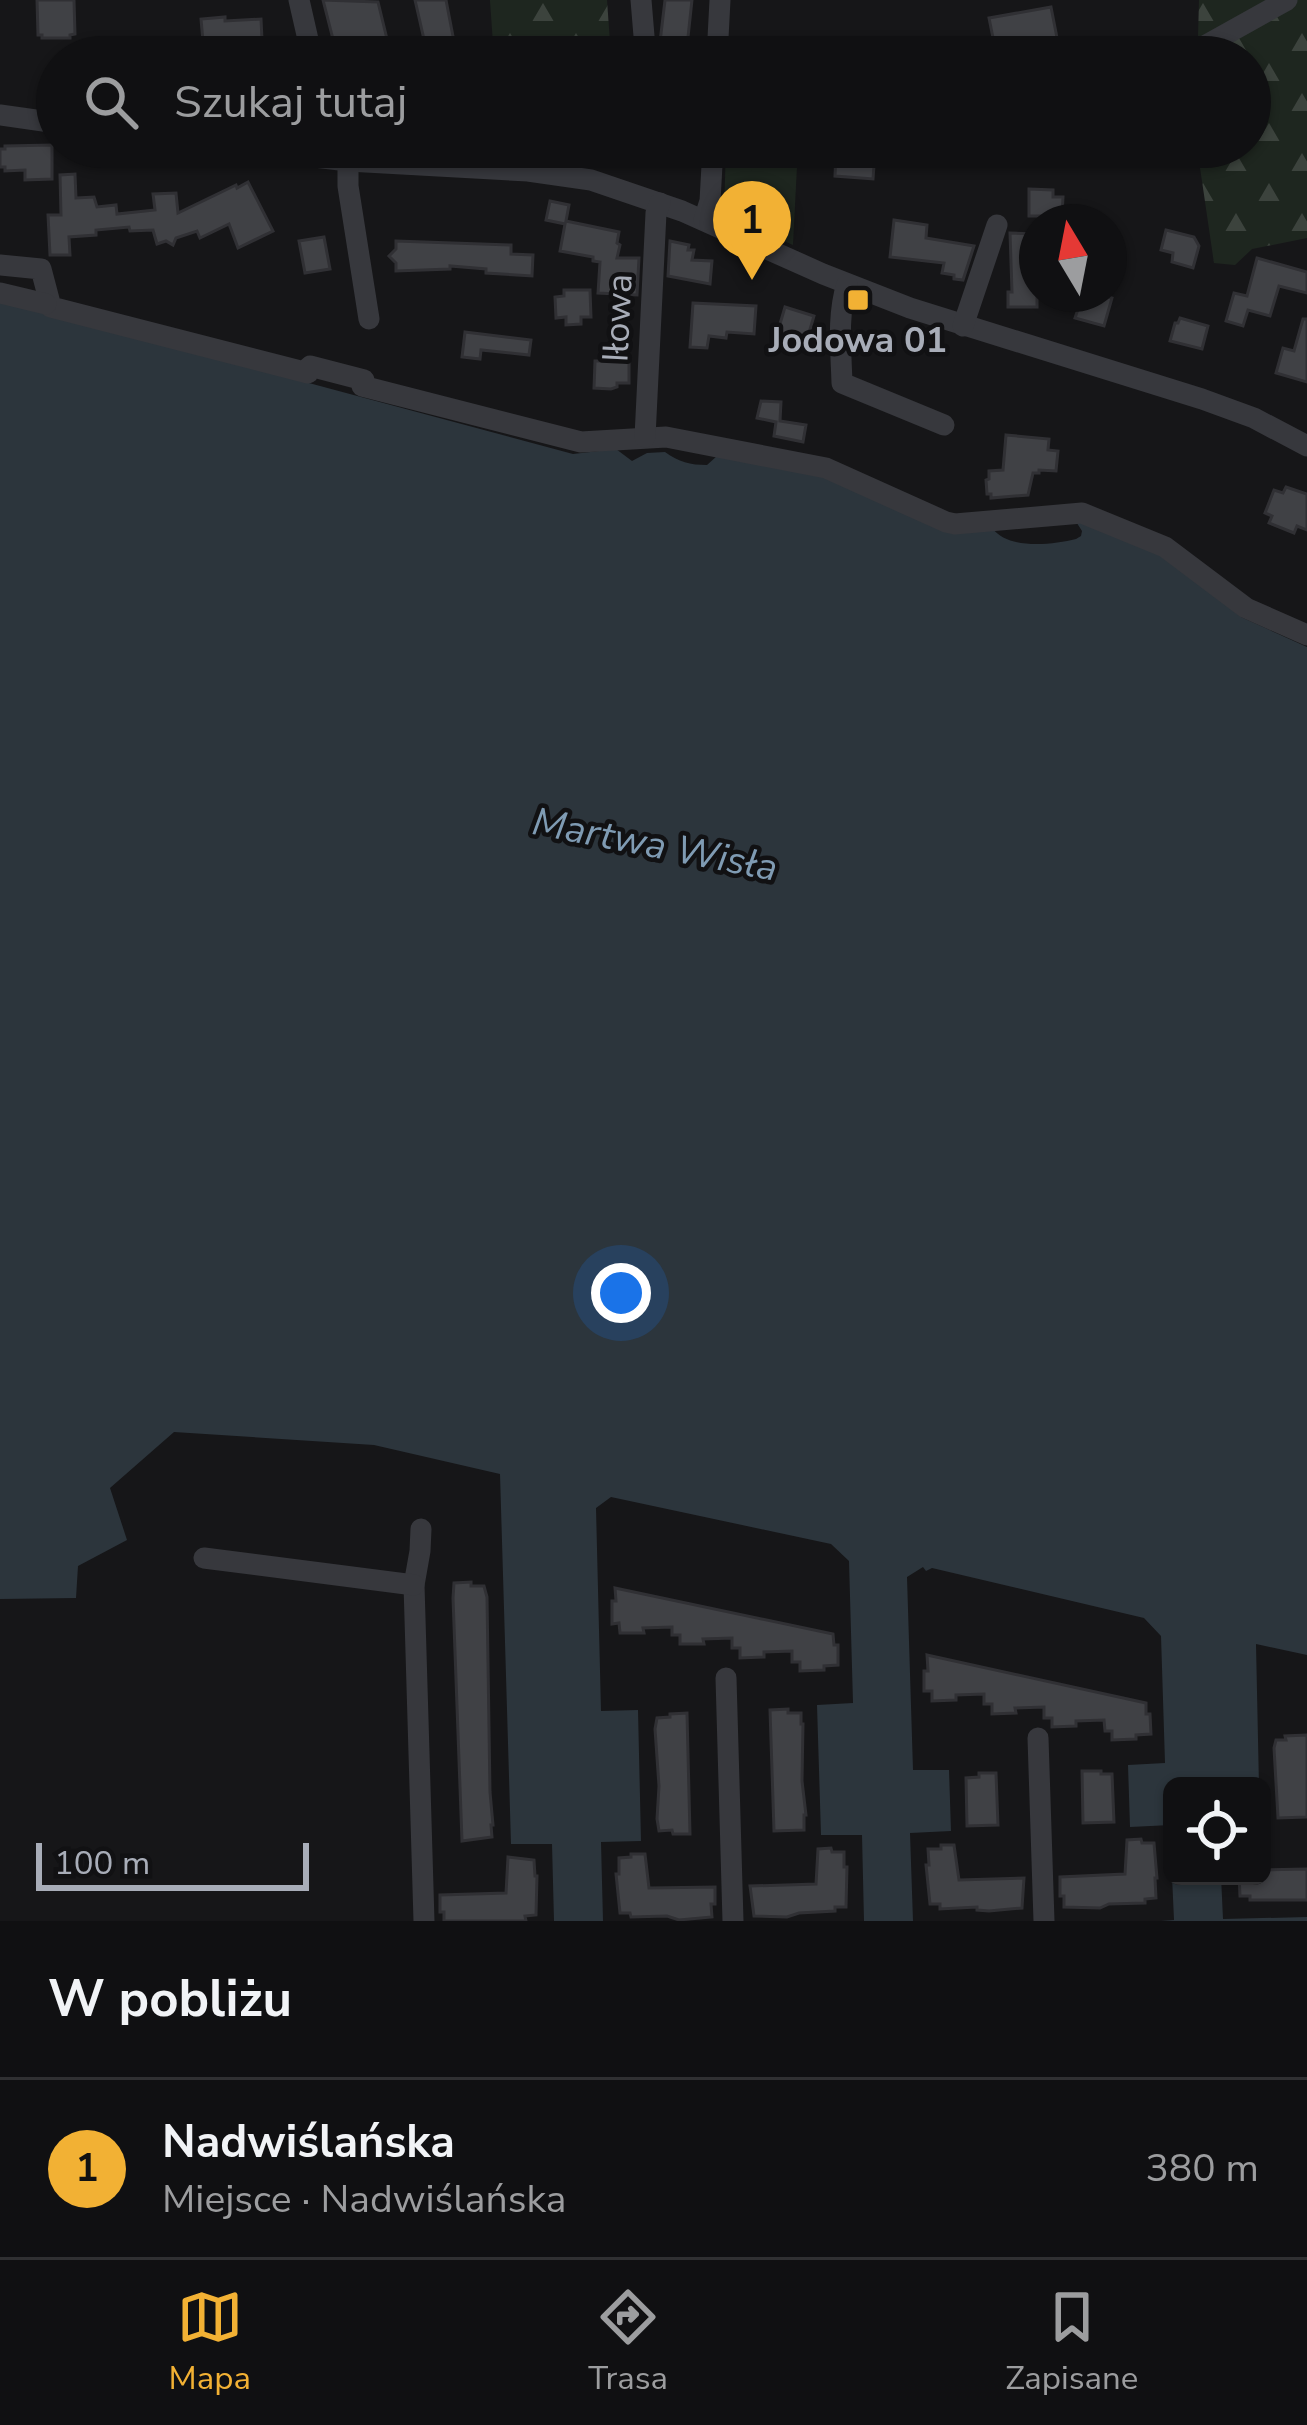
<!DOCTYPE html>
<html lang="pl">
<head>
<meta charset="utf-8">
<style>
	body { margin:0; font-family:"Nunito Sans",sans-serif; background:#19191b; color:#f1f3f6 }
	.controls { position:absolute; right:36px; bottom:36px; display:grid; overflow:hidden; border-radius:18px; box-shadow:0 3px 9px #0004 }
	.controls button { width:108px; height:108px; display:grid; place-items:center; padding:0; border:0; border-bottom:3px solid #303032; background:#101012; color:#f1f3f6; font:60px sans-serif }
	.compass { position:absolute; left:1019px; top:204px; width:108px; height:108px; border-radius:50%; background:#101012; box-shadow:0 3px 9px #0004; rotate:350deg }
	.scale { position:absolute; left:36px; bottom:30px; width:273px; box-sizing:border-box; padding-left:12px; border:6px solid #a8adb8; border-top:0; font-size:33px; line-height:42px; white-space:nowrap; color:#a8adb8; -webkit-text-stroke:9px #111113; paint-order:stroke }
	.you { position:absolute; left:621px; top:1293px; width:42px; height:42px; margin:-30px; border:9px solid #fff; border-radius:50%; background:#1a73e8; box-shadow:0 0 0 18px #1a73e833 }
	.badge { display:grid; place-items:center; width:78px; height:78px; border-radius:50%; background:#f2b134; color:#111; font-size:39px; font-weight:700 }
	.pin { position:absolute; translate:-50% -99px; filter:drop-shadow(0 3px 6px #0008) }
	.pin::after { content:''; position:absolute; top:63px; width:42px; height:36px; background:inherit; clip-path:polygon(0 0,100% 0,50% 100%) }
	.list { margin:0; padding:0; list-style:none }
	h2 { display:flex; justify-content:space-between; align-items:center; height:156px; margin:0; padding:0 48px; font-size:51px }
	h2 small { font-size:39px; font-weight:400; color:#9c9d9f }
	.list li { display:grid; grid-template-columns:78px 1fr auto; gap:36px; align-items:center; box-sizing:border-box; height:180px; padding:0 48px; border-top:3px solid #303032 }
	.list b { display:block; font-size:45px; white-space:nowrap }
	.list p { margin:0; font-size:39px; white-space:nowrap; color:#9c9d9f }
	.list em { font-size:39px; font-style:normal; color:#9c9d9f }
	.icon { flex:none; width:66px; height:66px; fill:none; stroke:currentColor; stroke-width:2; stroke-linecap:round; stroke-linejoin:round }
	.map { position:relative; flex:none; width:1307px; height:1921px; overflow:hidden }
	.search { position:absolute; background:#101012; box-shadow:0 3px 9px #0004; left:36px; right:36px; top:36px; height:132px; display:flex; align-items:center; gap:30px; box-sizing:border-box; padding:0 42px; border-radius:66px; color:#9c9d9f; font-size:45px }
	.sheet { height:336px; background:#101012 }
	nav { display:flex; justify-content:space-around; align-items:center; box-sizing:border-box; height:168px; border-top:3px solid #303032; background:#101012; font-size:33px; color:#9c9d9f }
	nav a { display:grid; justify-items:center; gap:6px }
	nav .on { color:#f2b134 }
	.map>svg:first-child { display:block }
	.green { fill:#1e261f }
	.forest { fill:url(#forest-firs) }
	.water { fill:#2c353c }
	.building { fill:#404145; stroke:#303034; stroke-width:3 }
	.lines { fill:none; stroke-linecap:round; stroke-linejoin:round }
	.minor { stroke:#37383d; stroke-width:21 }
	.poi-dot { fill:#f2b134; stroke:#111113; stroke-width:4.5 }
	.labels { text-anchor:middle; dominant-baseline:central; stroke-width:9; stroke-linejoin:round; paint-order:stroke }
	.street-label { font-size:36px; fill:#a8adb8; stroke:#111113 }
	.poi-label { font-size:36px; font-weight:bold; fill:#a8adb8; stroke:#111113 }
	.water-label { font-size:39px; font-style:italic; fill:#7f9bb3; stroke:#111113 }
</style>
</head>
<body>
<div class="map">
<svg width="1307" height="1921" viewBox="0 0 1307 1921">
	<defs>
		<pattern id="forest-firs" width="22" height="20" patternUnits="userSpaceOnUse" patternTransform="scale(3)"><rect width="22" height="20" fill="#1e261f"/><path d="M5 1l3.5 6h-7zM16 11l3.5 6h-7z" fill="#3c433d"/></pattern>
	</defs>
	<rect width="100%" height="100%" fill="#161618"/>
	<polygon class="green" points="726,147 798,147 793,245 727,217 724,210"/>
	<g class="forest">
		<polygon points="490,0 607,0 611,57 494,57"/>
		<polygon points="1199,0 1307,0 1307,238 1252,249 1235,265 1214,263 1197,147 1250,147 1250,57 1182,57 1198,38"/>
	</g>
	<g class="water">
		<path d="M 0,300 L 573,454 L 616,449 L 632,461 L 647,453 L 665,452 C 679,462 690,465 707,465 L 717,456 L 822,474 L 992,528 C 1009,550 1051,545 1076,539 L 1081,536 L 1082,531 L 1075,520 L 1169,558 L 1241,617 L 1307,647 L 1307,1655 L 1256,1644 L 1259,1786 L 1172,1786 L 1172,1862 L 1171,1825 L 1130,1827 L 1128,1765 L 1165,1763 L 1161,1636 L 1144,1618 L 932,1568 L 926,1571 L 923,1567 L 907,1577 L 913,1770 L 949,1770 L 951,1831 L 910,1833 L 913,1921 L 864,1921 L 862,1835 L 821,1835 L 817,1705 L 853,1703 L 849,1561 L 831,1544 L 611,1497 L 596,1508 L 601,1711 L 638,1710 L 641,1841 L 601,1842 L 603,1921 L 554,1921 L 552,1844 L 511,1844 L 500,1474 L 374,1445 L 174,1432 L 110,1488 L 127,1540 L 78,1566 L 76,1598 L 0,1599 Z"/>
		<polygon points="1172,1876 1221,1876 1223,1919 1307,1917 1307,1921 1161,1921 1174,1920"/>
	</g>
	<g class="building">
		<polygon points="37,0 74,0 75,34 70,35 70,38 42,38 42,35 38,35"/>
		<polygon points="323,0 378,2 387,39 358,48 357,46 336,51"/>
		<polygon points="415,0 446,0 457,57 428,57"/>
		<polygon points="665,0 692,0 686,56 667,54 660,42"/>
		<polygon points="1051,7 1060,53 1043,56 1043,53 1035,55 1033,45 1003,51 1004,54 931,57 930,45 993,38 989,18"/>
		<polygon points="225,17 225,21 261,19 262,39 203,42 201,19"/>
		<polygon points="52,145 52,179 25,180 25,170 5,171 5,167 0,167 0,149 5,149 5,146"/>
		<polygon points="836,151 875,153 873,179 835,176"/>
		<polygon points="75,174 76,198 94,197 97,207 116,205 117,214 155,210 153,194 176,193 178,213 236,185 237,188 248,182 273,231 238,248 229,224 200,238 197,231 176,238 173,245 166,241 157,244 153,230 130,231 129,227 96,230 96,235 69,237 70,255 50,255 48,215 61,215 60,175"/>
		<polygon points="1029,189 1053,190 1053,197 1063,197 1062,216 1029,216"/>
		<polygon points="550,201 569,205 566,221 619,232 617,243 620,245 617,258 639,258 637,295 598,293 600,262 593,261 593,257 560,251 565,224 546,220"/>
		<polygon points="894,220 927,225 926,238 974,246 963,280 954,279 954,275 942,273 944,263 890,257"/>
		<polygon points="1166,230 1194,237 1199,246 1193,268 1172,262 1173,253 1161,250"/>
		<polygon points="1010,233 1034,234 1037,261 1033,261 1034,292 1037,292 1037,307 1008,307 1008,292 1012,292"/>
		<polygon points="324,237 330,269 305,273 299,241"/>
		<polygon points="396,241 511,245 511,254 533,255 532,276 486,273 486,269 450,266 450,269 396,271 396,263 389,256 396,249"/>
		<polygon points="670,241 689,245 688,250 694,250 692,260 712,261 710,284 668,276"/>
		<polygon points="1257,258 1307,272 1307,293 1279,286 1270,316 1248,310 1243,326 1226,321 1234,293 1247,296"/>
		<polygon points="564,290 590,290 591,317 581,317 581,324 566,325 566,317 556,318 555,297 564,296"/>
		<polygon points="1083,294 1099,294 1112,298 1104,326 1075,318"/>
		<polygon points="693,303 756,306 754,334 727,332 726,338 709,336 707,348 690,347"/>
		<polygon points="785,307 814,316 806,343 777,334"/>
		<polygon points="1180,318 1208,326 1202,349 1170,341 1175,323 1178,323"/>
		<polygon points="1303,319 1307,319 1307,382 1276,373 1283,348 1294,351"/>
		<polygon points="465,332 531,340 529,355 481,350 480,359 462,357"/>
		<polygon points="595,361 629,361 629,383 617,383 617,387 611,389 594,388"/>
		<polygon points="761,401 781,402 780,421 806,425 803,442 774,436 776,422 757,418"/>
		<polygon points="1006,435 1049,439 1048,450 1058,451 1056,471 1039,470 1039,473 1033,473 1028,495 991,498 991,494 987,494 986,480 989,479 989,471 1003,470"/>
		<polygon points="1286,487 1307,494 1307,530 1297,526 1294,533 1269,523 1272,516 1265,513 1274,490 1283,493"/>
		<polygon points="471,1582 471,1586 484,1586 487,1597 490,1792 493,1825 491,1825 492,1837 462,1841 453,1598 454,1583"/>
		<polygon points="615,1588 833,1634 834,1645 838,1645 838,1665 824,1666 824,1670 800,1671 800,1662 792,1662 792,1651 764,1652 764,1657 740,1658 740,1648 732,1648 732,1638 703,1639 704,1644 680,1644 680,1635 672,1635 672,1627 643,1628 644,1633 620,1633 619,1623 612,1624 612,1601 616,1601"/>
		<polygon points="927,1655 1146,1703 1146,1714 1150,1714 1151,1734 1136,1735 1136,1739 1112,1740 1112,1731 1105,1731 1104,1720 1076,1721 1076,1726 1052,1727 1052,1718 1044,1718 1044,1707 1015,1708 1016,1713 992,1714 992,1704 984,1704 984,1694 956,1695 956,1700 932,1701 932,1691 924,1691 924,1671 928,1671"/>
		<polygon points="788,1709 788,1713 801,1713 801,1724 803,1724 802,1781 806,1815 804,1815 804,1830 774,1831 770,1710"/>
		<polygon points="687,1713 690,1834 673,1834 672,1830 659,1831 657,1819 659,1786 655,1729 657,1718 670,1717 670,1714"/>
		<polygon points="1307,1735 1307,1817 1278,1818 1274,1748 1276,1740 1286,1740 1285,1736"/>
		<polygon points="1082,1771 1101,1771 1101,1774 1112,1774 1114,1822 1083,1823"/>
		<polygon points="979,1773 996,1773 998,1825 967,1826 966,1778 979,1777"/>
		<polygon points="1141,1839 1142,1843 1154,1843 1157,1878 1155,1878 1156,1898 1145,1899 1145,1903 1109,1904 1100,1908 1064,1907 1064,1896 1060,1896 1060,1877 1125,1874 1127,1840"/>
		<polygon points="941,1845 954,1845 959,1880 1024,1878 1022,1908 989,1911 977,1910 977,1907 940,1909 940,1904 930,1904 926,1865 929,1865 928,1849 941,1849"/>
		<polygon points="831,1848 832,1852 844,1852 844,1867 847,1867 846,1907 835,1907 835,1911 799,1913 787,1917 754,1916 750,1886 816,1884 818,1849"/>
		<polygon points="631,1854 645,1854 649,1888 715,1887 715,1904 711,1904 712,1917 679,1920 667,1916 631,1917 630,1913 620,1913 616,1874 619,1874 619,1858 631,1857"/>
		<polygon points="508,1857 534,1860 535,1876 537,1876 536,1915 525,1916 526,1921 444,1921 444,1912 440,1912 440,1895 506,1893"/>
		<polygon points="1307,1869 1307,1900 1250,1900 1250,1896 1240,1896 1239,1876 1262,1876 1262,1870"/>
	</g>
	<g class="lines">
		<g class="minor">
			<polyline points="299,0 312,57"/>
			<polyline points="641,0 645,48 653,57"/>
			<polyline points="717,57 720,0"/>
			<polyline points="1185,57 1287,0"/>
			<polyline points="0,115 57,123"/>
			<polyline points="228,147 348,161 528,171 591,180 682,211 823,274 910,308 1202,399 1254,418 1307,446"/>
			<polyline points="348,161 348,186 369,319"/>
			<polyline points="704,220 710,201 713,147"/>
			<polyline points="0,265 41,269 51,307 308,373 310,366 364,380 362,386 581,442 666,437 826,468 946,522 955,524 1082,513 1165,547 1246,608 1307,635"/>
			<path d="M 847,284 C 837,316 841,350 842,383 L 944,425"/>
			<polyline points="0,293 46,304"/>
			<polyline points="963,326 997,225"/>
			<polyline points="645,437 656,213 660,203"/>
			<polyline points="421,1529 420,1551 414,1585 424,1921"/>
			<polyline points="204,1558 414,1585"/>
			<polyline points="726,1678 733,1921"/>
			<polyline points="1038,1738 1044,1921"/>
		</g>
	</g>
	<rect class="poi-dot" x="846" y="288" width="24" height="24" rx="6"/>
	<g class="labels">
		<g class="street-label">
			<text transform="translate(618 318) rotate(-87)">Iłowa</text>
		</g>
		<g class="poi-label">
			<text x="858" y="340">Jodowa 01</text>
		</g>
		<g class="water-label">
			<text transform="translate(655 845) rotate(11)">Martwa Wisła</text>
		</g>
	</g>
</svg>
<div class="controls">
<button><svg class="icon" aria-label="locate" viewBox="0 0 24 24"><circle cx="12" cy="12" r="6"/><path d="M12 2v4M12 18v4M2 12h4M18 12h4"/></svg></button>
</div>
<svg class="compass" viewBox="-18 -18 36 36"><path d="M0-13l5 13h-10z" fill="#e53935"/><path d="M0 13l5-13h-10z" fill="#9c9d9f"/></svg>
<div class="scale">100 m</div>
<div class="you"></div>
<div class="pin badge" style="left:752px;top:280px">1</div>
<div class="search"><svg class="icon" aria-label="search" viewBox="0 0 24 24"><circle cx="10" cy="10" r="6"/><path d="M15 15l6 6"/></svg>Szukaj tutaj</div>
</div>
<section class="sheet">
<h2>W pobliżu<small></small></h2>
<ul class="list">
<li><span class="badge">1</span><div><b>Nadwiślańska</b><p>Miejsce · Nadwiślańska</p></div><em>380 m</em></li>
</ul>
</section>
<nav>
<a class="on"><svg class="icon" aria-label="map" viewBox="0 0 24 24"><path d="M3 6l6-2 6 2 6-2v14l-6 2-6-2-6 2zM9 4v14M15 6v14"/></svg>Mapa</a>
<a><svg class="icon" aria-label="directions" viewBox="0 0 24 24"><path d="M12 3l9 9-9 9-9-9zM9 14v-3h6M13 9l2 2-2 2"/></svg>Trasa</a>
<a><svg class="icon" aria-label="saved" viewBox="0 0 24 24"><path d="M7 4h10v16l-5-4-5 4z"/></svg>Zapisane</a>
</nav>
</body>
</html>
